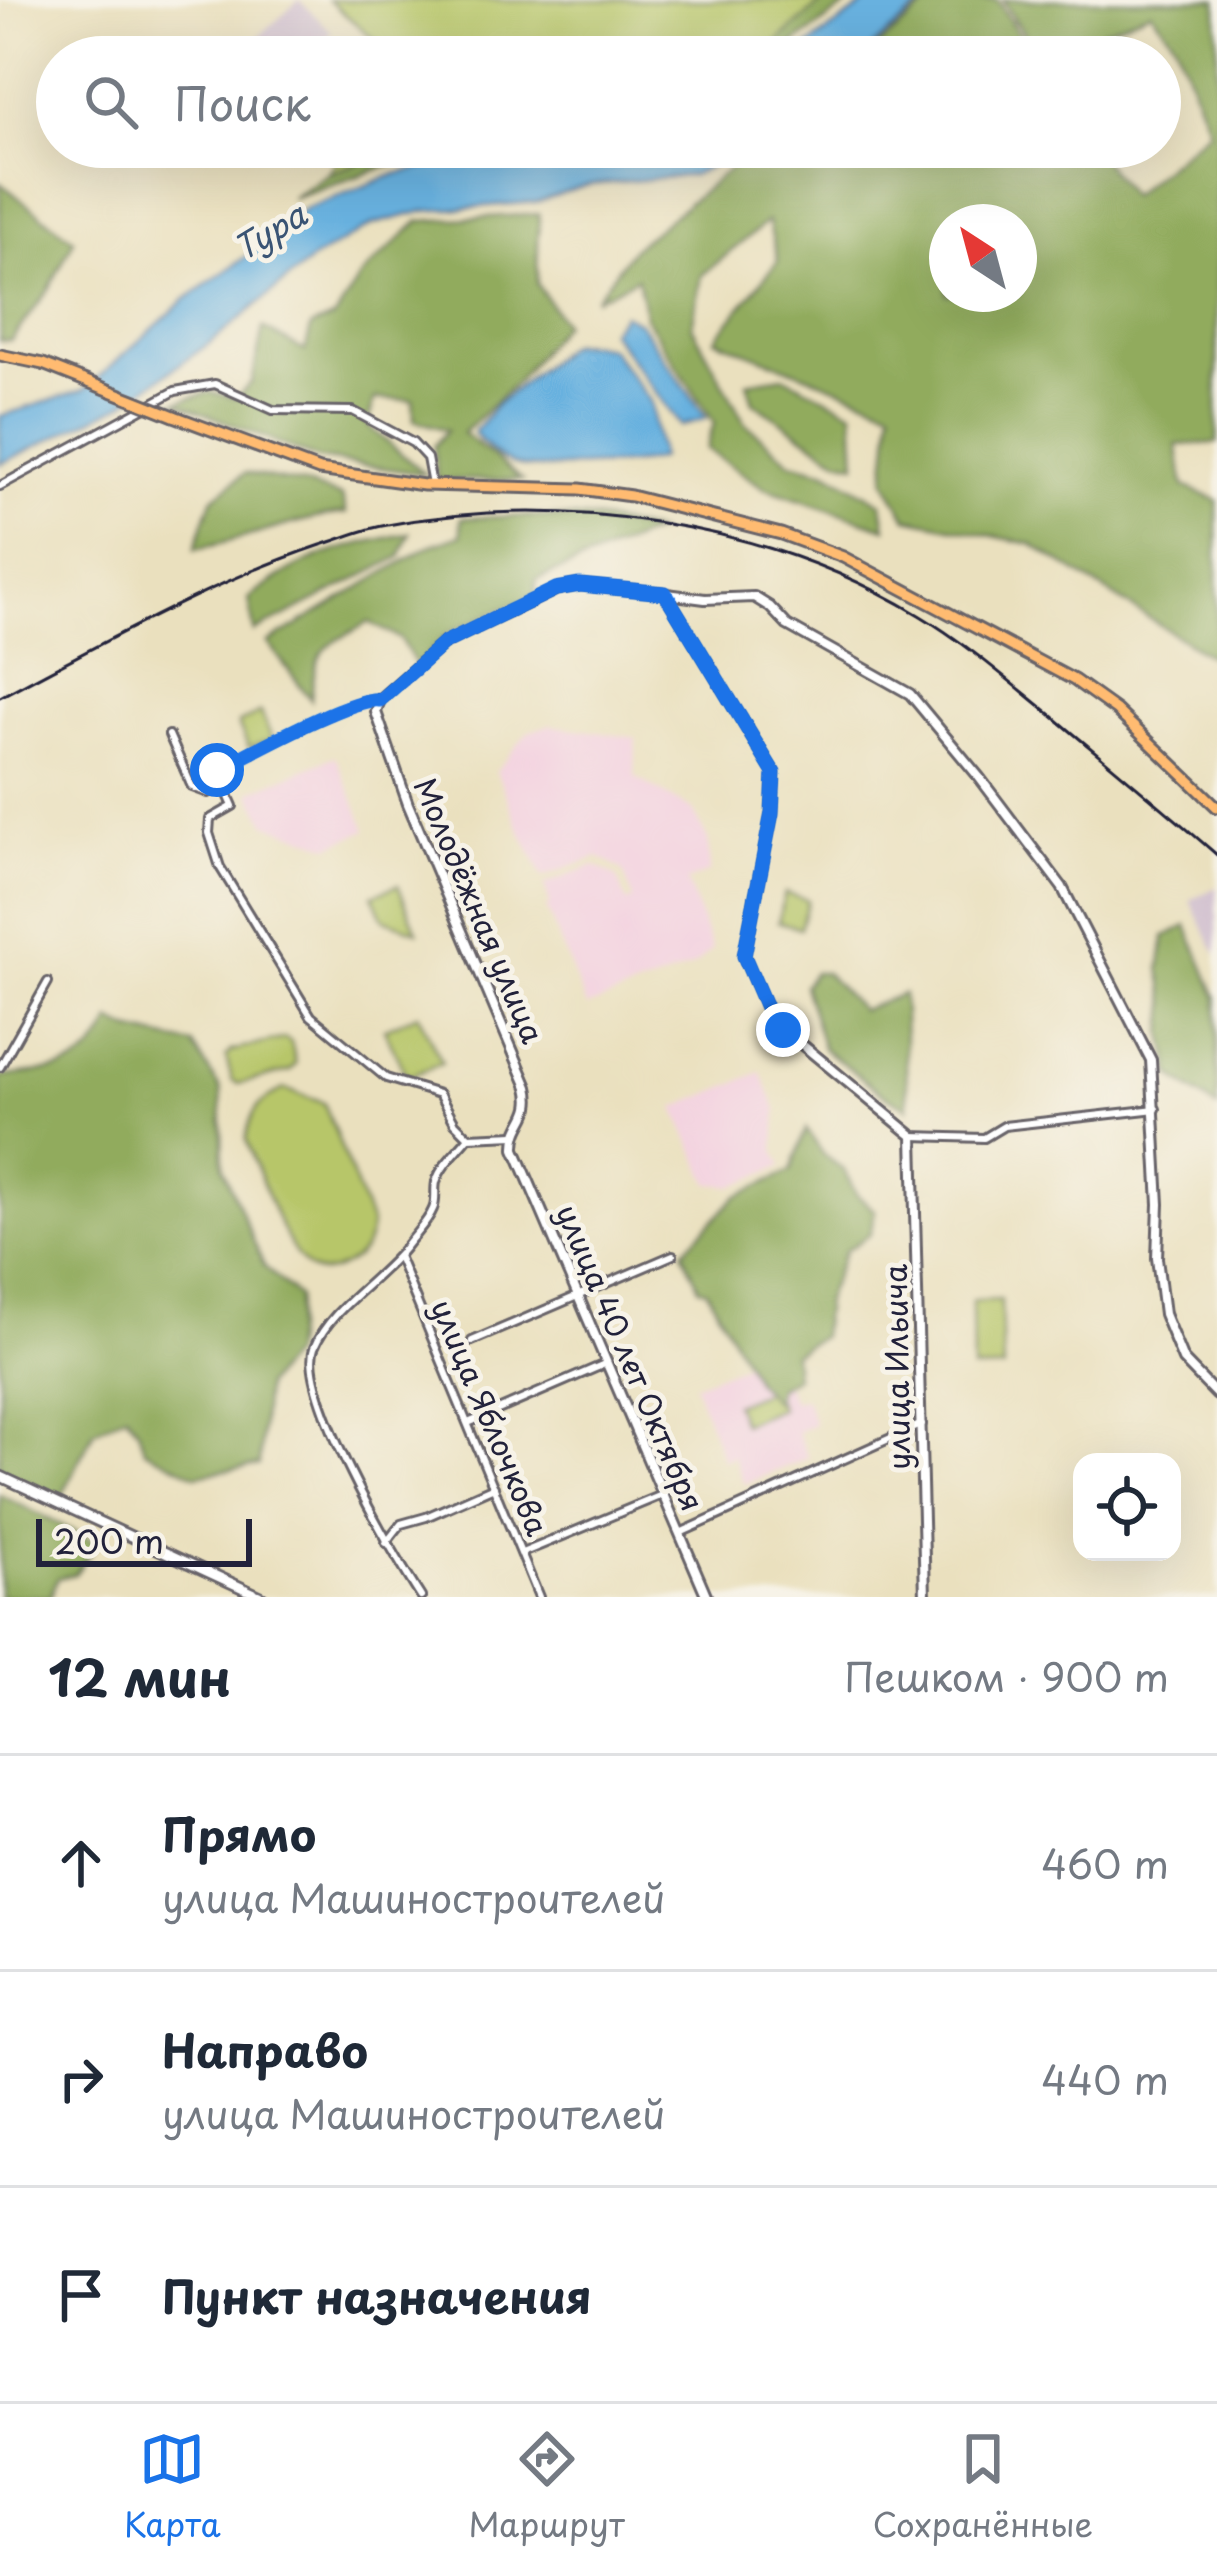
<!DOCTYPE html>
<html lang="ru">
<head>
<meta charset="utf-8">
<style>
	body { margin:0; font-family:"Playpen Sans",sans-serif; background:#f2f2f3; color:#1f2937 }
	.controls { position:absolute; right:36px; bottom:36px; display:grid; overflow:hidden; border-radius:24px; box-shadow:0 12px 48px #0002 }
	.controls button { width:108px; height:108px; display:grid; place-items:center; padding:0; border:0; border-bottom:3px solid #e0e1e3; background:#fff; color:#1f2937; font:60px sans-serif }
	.compass { position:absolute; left:929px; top:204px; width:108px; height:108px; border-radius:50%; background:#fff; box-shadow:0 12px 48px #0002; rotate:324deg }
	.scale { position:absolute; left:36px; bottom:30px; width:216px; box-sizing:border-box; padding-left:12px; border:6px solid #22223b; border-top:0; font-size:33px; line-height:42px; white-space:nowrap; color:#22223b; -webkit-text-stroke:9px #f7f3e8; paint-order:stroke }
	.stop { position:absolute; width:36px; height:36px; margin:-27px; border:9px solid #1a73e8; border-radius:50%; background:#fff }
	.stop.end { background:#1a73e8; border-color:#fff; box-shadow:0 3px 12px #0008 }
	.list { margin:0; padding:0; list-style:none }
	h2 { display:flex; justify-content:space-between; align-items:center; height:156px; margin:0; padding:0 48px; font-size:51px }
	h2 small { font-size:39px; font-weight:400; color:#747a83 }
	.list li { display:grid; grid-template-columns:78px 1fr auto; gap:36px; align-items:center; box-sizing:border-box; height:216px; padding:0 48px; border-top:3px solid #e0e1e3 }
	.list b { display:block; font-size:45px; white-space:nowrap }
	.list p { margin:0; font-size:39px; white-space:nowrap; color:#747a83 }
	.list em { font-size:39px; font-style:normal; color:#747a83 }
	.icon { flex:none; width:66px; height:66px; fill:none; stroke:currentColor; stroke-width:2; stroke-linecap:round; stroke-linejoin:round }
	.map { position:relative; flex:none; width:1217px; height:1597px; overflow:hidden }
	.search { position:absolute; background:#fff; box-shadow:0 12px 48px #0002; left:36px; right:36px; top:36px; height:132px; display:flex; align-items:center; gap:30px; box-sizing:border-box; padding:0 42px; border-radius:66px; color:#747a83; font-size:45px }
	.sheet { height:804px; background:#fff }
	nav { display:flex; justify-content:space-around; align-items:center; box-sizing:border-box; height:168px; border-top:3px solid #e0e1e3; background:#fff; font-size:33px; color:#747a83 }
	nav a { display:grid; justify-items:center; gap:6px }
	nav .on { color:#1a73e8 }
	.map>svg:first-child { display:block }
	.built { fill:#f3cfdf }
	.industrial { fill:#cfbdce }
	.green { fill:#b7c669; stroke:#6c7452; stroke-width:3 }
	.forest { fill:#91ab5d; stroke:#5a664c; stroke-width:3; fill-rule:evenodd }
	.water { fill:#67b1df; stroke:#446a8d; stroke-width:3 }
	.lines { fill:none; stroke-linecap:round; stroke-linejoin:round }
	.minor-casing { stroke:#686469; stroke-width:12 }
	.tertiary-casing { stroke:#686469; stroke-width:14 }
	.primary-casing { stroke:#686469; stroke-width:15 }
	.minor { stroke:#fff; stroke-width:6 }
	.tertiary { stroke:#fff; stroke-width:8 }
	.primary { stroke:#ffbb71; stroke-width:9 }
	.rail { stroke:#22223b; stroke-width:3 }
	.primary-bridge-casing { stroke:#686469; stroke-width:15; stroke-linecap:butt }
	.primary-bridge { stroke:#ffbb71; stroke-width:9 }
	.route { stroke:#1a73e8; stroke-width:15 }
	.labels { text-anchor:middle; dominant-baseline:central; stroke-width:10; stroke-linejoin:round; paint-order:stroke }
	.street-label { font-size:30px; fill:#22223b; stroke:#f7f3e8 }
	.water-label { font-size:33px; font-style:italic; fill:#3a5474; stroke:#f7f3e8 }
</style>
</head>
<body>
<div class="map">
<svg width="1217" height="1597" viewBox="0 0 1217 1597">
	<rect width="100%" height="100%" fill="#f7f3e8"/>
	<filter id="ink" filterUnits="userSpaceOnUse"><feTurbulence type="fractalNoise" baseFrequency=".00833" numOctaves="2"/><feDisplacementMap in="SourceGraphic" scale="24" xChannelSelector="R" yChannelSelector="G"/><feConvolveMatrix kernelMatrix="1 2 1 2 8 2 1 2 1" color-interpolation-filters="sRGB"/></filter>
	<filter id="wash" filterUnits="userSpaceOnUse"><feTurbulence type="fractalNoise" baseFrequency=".004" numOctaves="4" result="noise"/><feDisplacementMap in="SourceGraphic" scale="48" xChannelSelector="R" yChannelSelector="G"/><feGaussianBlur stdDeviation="2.7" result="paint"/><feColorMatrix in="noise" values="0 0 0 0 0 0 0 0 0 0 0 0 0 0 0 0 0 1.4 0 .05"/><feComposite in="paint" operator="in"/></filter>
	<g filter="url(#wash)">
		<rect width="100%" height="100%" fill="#eae0be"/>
		<g class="built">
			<polygon points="549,725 636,738 635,777 693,810 708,840 710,872 687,881 712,950 692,967 587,1007 546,907 550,904 544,885 594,865 617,877 627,903 633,900 623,871 598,857 543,877 519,828 496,771 528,732"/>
			<polygon points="335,756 367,830 330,846 267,824 250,792"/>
			<polygon points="761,1072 777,1110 775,1150 782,1166 734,1186 710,1184 675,1108"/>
			<polygon points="749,1362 777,1365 793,1401 805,1398 814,1424 797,1432 808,1458 744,1484 733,1456 723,1460 694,1384"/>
		</g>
		<g class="industrial">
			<polygon points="299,0 332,32 305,57 269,57 254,41"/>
			<polygon points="1217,887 1217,955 1190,900"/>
		</g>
		<g class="green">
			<polygon points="328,0 824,0 761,57 386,57 380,44"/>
			<polygon points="347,147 403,147 327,174"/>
			<polygon points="261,712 272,739 249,748 238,724"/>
			<polygon points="398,885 417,931 384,919 373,895"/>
			<polygon points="785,893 808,900 800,928 778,922"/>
			<polygon points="418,1014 442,1063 407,1077 384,1029"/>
			<polygon points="285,1038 291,1042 296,1064 290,1071 238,1084 232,1080 226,1057 231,1051"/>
			<path d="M 284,1089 L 324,1103 L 371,1225 C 369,1246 361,1257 341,1267 C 333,1271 323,1274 314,1271 C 288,1263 257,1166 246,1140 C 250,1111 259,1101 284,1089 Z"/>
			<polygon points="1001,1300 1003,1369 973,1370 972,1301"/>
			<polygon points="772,1388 780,1408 742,1424 734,1404"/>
		</g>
		<g class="forest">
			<polygon points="824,0 855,0 776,57 761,57"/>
			<polygon points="934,0 997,0 1033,57 865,57"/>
			<path d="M 1003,0 L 1217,0 L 1217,443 L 1177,445 L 1184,486 L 1217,500 L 1217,661 L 1031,544 L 907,518 L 885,480 L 892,409 L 715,339 L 778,261 L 768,221 L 702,275 L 692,326 L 745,423 L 791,462 L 827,471 L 882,503 L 886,528 L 764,488 L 706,449 L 714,423 L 646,318 L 637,278 L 595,299 L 632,249 L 756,147 L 1093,147 L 1130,196 L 1209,130 L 1176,43 L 1151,11 L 1038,57 ZM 947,222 L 1019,222 L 1019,294 L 947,294 Z"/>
			<polygon points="403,147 446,147 291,198 327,174"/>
			<polygon points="0,183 74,240 48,291 11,340 0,341"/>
			<polygon points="539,214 537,284 563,323 517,381 463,433 522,480 437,480 434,446 447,430 414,420 413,400 375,399 367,425 425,474 318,459 176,402 210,392 236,398 252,382 263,328 305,351 311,327 335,317 362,275 419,221"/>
			<polygon points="783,376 853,411 856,463 838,459 753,402 747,382"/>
			<path d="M 245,473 L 303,484 L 342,497 L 346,513 C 294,519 247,540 195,549 L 212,499 Z"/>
			<path d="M 532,516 L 598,519 L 656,532 L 536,580 L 536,594 L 448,633 L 416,666 L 400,639 L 369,622 C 323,649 316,644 311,700 L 268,643 L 429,546 L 461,535 L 461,518 Z"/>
			<path d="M 410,533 L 400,557 L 254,632 L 249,599 C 304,555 342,547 410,533 Z"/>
			<polygon points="1187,926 1217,998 1217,1108 1172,1076 1164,1033 1167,1003 1160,970 1165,936"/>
			<polygon points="814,972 825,972 861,1010 903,994 908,1108 883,1094 823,1048 804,985"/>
			<path d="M 111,1021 L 130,1030 L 193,1045 L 221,1090 L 223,1168 L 264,1266 L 298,1297 L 291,1355 L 265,1385 L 259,1465 L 196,1475 L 144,1450 L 138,1429 L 126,1414 L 94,1431 L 61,1498 L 0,1470 L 0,1077 C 52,1068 86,1078 111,1021 Z"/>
			<polygon points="806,1129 824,1155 844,1170 856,1194 875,1211 870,1234 845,1251 825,1300 821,1337 793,1353 795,1377 777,1388 775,1402 756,1382 707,1290 699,1288 683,1251 736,1197 791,1171"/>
			<polygon points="0,1495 98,1543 75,1574 58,1578 50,1597 0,1597"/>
		</g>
		<g class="water">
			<polygon points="871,0 929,0 860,57 794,57"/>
			<polygon points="573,147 748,147 693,175 588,185 536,202 425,211 374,224 313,259 213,341 123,404 0,464 0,416 84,390 186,299 257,249 304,209 396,174 474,157"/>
			<polygon points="623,314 639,322 706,418 681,426 610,331"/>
			<path d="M 588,343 L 610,348 L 651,402 L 660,458 C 635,466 611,465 585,466 C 536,468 507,477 474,432 L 496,405 L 569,344 Z"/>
		</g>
	</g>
	<g filter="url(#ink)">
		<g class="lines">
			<g class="minor-casing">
				<g id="minor">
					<polyline points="0,486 175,391 215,384 273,410 353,411 413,443 427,458 432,485"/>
					<path d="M 380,699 C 352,697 249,754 217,770 L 233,806 L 210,819 L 209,833 L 220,867 L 311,1016 L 386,1078 L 439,1094 L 455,1123 L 469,1137"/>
					<polyline points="169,735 192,787 208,793 224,789"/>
					<polyline points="0,1067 48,982"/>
					<polyline points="913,1136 984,1138 1004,1126 1156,1109"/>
					<polyline points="469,1137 515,1135"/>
					<polyline points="398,1256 539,1597"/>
					<polyline points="472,1341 673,1255"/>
					<polyline points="468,1423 607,1363"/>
					<polyline points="680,1533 922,1424"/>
					<polyline points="386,1543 401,1524 426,1517 494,1487"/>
					<polyline points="522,1553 662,1495"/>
					<path d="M 421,1597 C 394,1556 298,1391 314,1348 C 330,1308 380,1280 406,1246 C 414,1235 428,1222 433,1209 C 437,1201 434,1191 436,1182 C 441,1165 457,1152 468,1138"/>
				</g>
			</g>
			<g class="tertiary-casing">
				<g id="tertiary">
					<polyline points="667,594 705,599 754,597 770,607 787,625 910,694 979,777 1062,887 1151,1060 1159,1204 1157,1258 1164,1314 1183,1360 1217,1395"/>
					<polyline points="0,1476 262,1597"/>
					<path d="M 707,1597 L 515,1149 C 514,1121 536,1118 528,1087 L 408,804 L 376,712 L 380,699 L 444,643 L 557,589 L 580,585 L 665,593 L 774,773 L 772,813 L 744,956 L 771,1019 L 913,1136 L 925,1597"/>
				</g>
			</g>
			<g class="primary-casing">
				<g id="primary">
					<polyline points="0,355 43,364"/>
					<polyline points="174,416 319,470 424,485 580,489 631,496 781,534 843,557 1074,680 1116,710 1217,807"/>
				</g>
			</g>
			<use href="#minor" class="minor"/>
			<use href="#tertiary" class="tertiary"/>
			<use href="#primary" class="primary"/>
			<path class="rail" d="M 0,697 C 105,642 208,583 321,545 C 341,539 361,530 382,526 C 560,492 763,521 919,615 C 966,643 1008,680 1050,714 C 1106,761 1162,807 1217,855"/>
			<g class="primary-bridge-casing">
				<polyline id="primary-bridge" points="43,364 174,416"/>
			</g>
			<use href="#primary-bridge" class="primary-bridge"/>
		</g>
	</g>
	<g class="lines" filter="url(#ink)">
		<path class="route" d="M 217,770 C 249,754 352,696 380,700 L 444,643 L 556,589 L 580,585 L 665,593 L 774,773 L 772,813 L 744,956 L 771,1019 L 783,1030"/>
	</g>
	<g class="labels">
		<g class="street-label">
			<text transform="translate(480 910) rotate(67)">Молодёжная улица</text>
			<text transform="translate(631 1357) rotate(67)">улица 40 лет Октября</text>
			<text transform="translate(896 1367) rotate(-91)">улица Ильича</text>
			<text transform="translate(491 1417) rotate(67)">улица Яблочкова</text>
		</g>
		<g class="water-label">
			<text transform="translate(269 230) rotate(-31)">Тура</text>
		</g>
	</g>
</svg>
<div class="controls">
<button><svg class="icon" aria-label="locate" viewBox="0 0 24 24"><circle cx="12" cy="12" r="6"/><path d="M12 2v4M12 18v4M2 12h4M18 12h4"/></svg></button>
</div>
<svg class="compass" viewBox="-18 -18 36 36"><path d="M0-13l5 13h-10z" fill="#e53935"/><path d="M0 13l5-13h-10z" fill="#747a83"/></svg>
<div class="scale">200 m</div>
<div class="stop" style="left:217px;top:770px"></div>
<div class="stop end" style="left:783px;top:1030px"></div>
<div class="search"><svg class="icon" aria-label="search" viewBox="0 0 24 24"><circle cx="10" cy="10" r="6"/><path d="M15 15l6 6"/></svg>Поиск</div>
</div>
<section class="sheet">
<h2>12 мин<small>Пешком · 900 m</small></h2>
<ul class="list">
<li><svg class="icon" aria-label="ahead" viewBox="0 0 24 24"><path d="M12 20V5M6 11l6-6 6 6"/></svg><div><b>Прямо</b><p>улица Машиностроителей</p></div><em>460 m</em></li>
<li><svg class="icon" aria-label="right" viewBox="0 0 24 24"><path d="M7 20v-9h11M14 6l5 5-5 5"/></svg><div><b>Направо</b><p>улица Машиностроителей</p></div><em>440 m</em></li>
<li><svg class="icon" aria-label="arrive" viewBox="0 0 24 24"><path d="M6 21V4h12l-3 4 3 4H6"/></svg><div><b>Пункт назначения</b></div></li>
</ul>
</section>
<nav>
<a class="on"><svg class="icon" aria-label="map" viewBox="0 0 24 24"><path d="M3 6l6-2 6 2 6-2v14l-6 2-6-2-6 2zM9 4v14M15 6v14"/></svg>Карта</a>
<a><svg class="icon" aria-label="directions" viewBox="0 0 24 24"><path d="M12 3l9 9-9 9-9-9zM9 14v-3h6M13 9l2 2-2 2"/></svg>Маршрут</a>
<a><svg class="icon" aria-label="saved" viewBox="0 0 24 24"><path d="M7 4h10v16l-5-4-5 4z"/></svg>Сохранённые</a>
</nav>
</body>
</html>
